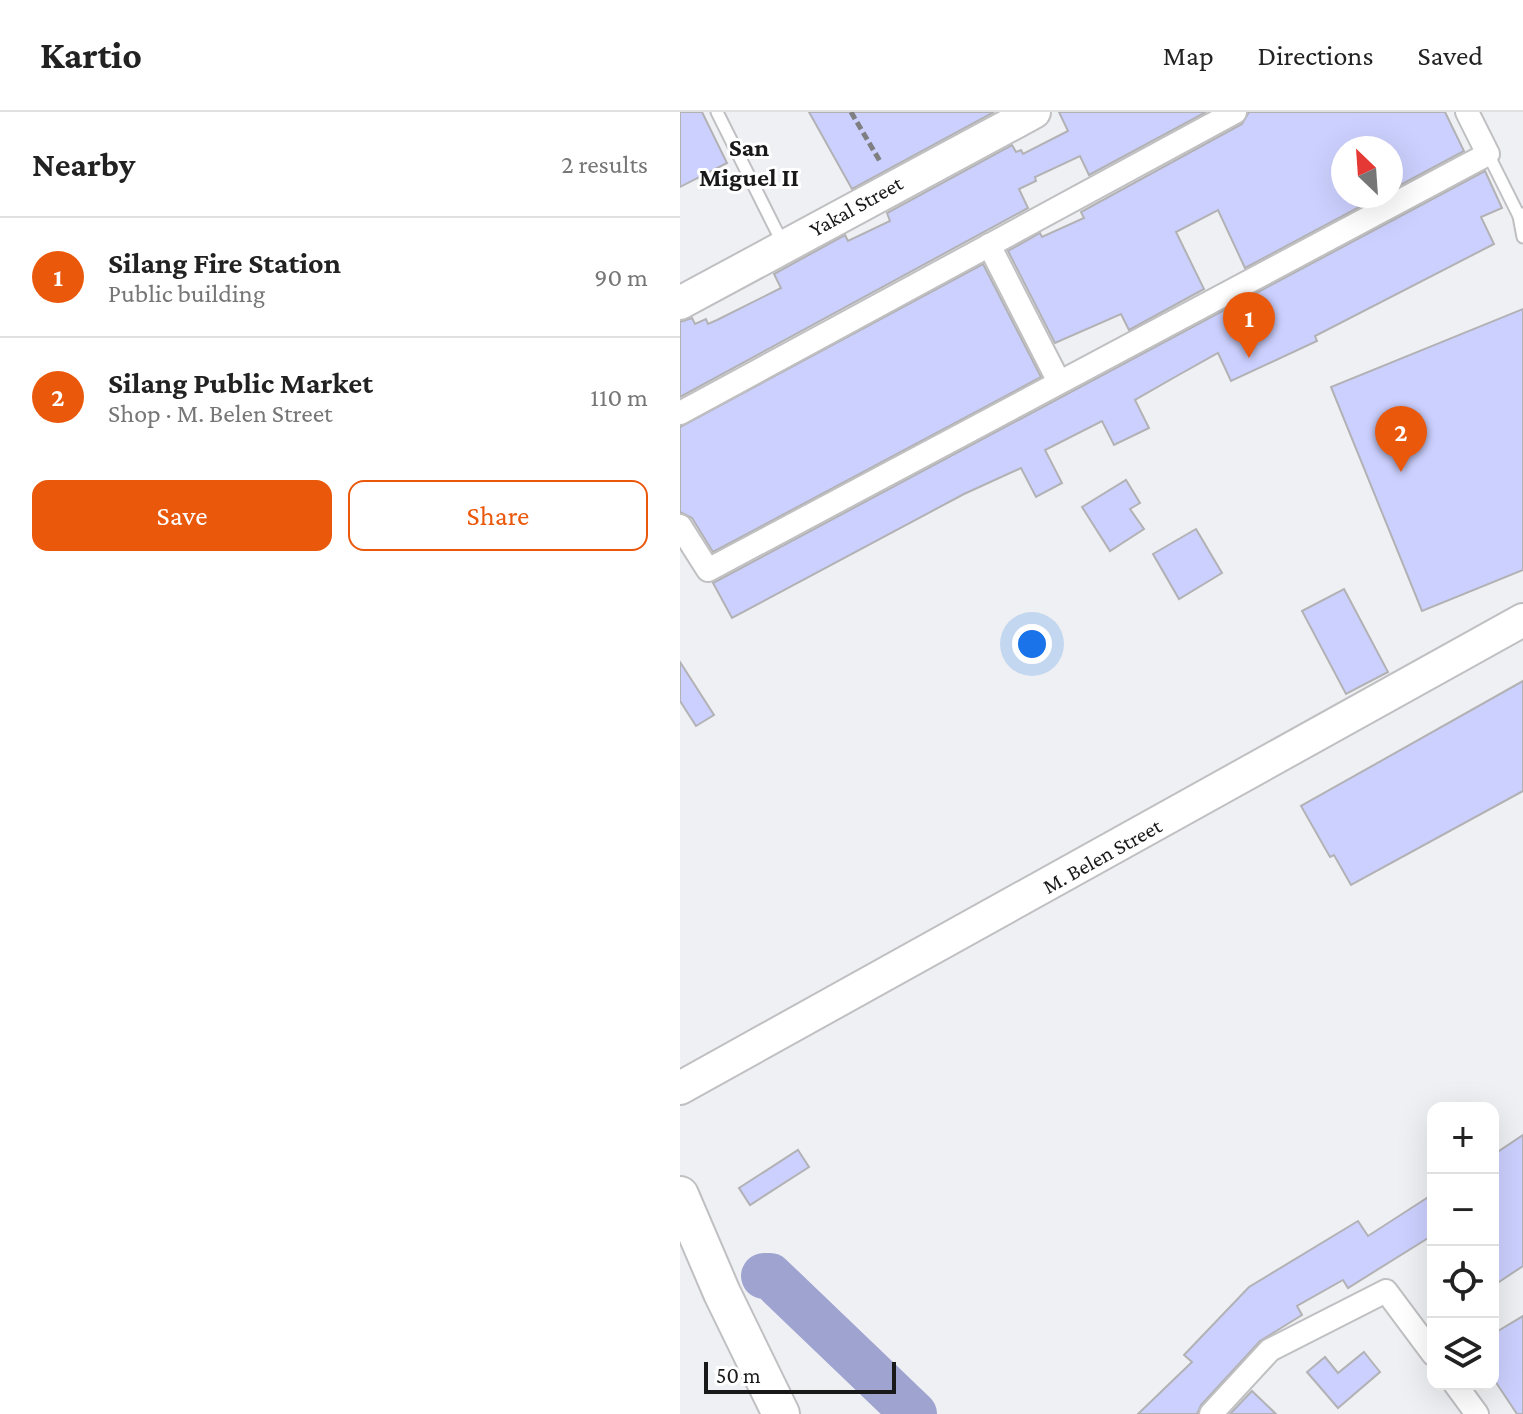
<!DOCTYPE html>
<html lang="en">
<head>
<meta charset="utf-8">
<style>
	body { margin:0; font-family:"Crimson Pro",serif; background:#f2f2f2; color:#222 }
	.controls { position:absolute; right:24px; bottom:24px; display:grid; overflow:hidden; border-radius:16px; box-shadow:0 8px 32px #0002 }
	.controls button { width:72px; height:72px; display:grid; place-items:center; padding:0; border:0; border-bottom:2px solid #e0e0e0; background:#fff; color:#222; font:40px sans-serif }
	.compass { position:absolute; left:651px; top:24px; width:72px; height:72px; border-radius:50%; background:#fff; box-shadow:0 8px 32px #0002; rotate:335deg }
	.scale { position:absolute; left:24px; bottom:20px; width:192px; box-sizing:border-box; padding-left:8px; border:4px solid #19191a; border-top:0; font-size:22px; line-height:28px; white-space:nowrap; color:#19191a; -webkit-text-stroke:6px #fff; paint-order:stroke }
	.you { position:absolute; left:352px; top:532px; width:28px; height:28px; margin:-20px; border:6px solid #fff; border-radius:50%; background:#1a73e8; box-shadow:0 0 0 12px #1a73e833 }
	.badge { display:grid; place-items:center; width:52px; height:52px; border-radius:50%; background:#ea580c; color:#fff; font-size:26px; font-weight:700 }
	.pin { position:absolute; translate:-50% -66px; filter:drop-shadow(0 2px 4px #0008) }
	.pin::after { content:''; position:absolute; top:42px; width:28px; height:24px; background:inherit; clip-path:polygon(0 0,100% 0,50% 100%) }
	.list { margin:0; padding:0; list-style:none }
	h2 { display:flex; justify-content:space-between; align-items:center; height:104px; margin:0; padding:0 32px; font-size:34px }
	h2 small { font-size:26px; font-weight:400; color:#767676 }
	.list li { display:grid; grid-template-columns:52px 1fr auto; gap:24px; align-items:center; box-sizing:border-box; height:120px; padding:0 32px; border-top:2px solid #e0e0e0 }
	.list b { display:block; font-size:30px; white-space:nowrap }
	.list p { margin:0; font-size:26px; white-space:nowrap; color:#767676 }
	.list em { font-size:26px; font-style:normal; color:#767676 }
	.actions { display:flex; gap:16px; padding:24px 32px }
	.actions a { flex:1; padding:18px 0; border:2px solid #ea580c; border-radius:16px; text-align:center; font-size:28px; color:#ea580c }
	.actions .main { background:#ea580c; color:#fff }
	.icon { flex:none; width:44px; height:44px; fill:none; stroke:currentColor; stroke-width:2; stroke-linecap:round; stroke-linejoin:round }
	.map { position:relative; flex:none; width:843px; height:1302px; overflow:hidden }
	header { display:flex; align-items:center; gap:48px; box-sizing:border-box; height:112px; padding:0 40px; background:#fff; border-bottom:2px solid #e0e0e0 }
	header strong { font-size:38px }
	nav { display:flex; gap:44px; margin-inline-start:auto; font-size:28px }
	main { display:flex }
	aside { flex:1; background:#fff }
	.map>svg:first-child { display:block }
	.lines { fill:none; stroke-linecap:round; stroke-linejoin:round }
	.river { stroke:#9fa3cf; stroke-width:46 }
	.building { fill:#ccd0fe; stroke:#b2b2b5; stroke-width:2 }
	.lane-casing { stroke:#c0c0c3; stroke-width:15 }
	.street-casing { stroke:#c0c0c3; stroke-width:26 }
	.secondary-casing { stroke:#c0c0c3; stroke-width:36 }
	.primary-casing { stroke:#c0c0c3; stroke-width:40 }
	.path { stroke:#7f7f81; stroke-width:5; stroke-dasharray:8 4; stroke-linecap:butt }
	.lane { stroke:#fff; stroke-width:11 }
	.street { stroke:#fff; stroke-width:22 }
	.secondary { stroke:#fff; stroke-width:32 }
	.primary { stroke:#fff; stroke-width:36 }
	.labels { text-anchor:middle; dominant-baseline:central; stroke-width:6; stroke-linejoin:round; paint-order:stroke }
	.street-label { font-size:22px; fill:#19191a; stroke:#fff }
	.quarter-label { font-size:26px; font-weight:bold; fill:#19191a; stroke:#fff }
</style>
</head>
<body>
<header>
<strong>Kartio</strong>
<nav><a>Map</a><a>Directions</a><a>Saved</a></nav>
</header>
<main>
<aside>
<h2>Nearby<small>2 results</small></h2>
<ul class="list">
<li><span class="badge">1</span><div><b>Silang Fire Station</b><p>Public building</p></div><em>90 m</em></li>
<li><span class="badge">2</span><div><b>Silang Public Market</b><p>Shop · M. Belen Street</p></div><em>110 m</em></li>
</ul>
<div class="actions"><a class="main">Save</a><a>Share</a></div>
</aside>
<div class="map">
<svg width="843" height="1302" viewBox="0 0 843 1302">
	<rect width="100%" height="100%" fill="#eff0f3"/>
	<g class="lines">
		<polyline class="river" points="84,1164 90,1164 234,1302"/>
	</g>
	<g class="building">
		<polygon points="0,0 22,0 47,51 0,75"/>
		<polygon points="129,0 314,0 172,77"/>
		<polygon points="379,0 526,0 409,63 400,44 355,65 356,69 339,77 348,96 0,285 0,210 12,206 15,212 26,207 28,212 37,208 101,176 94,162 165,123 168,129 210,109 207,101 332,33 336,40 341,38 343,42 388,19"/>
		<polygon points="569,0 765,0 784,39 711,78 711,36 663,36 663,84 700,84 565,156 538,98 496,120 524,177 449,218 441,202 375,231 328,139 360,121 362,125 404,106 401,100 562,12"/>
		<polygon points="805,59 822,96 801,105 814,132 635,224 637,229 551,269 538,241 495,265 455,288 469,316 434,333 422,309 365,338 382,371 356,385 341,356 284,382 52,506 33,471"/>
		<polygon points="303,152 361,265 33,440 12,406 0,400 0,315"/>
		<polygon points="843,197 843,458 742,499 651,275"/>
		<polygon points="446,368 460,391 450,397 464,417 430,439 402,395"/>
		<polygon points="516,417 542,461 499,487 473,442"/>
		<polygon points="664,477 708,560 666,582 622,499"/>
		<polygon points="0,550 34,603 16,614 0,589"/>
		<polygon points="843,569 843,679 671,773 654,743 650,745 621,694"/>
		<polygon points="843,1023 843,1154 813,1174 813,1043"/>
		<polygon points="118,1038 129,1055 70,1093 59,1076"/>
		<polygon points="753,1082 753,1123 668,1176 663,1168 617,1194 622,1203 580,1229 521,1293 517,1302 458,1302 512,1250 504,1243 569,1175 678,1109 688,1124"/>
		<polygon points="843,1204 843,1302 837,1302 813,1266 813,1222"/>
		<polygon points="684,1240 700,1260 658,1296 627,1260 645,1245 658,1261"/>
		<polygon points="572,1279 596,1302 550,1302"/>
	</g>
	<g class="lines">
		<g class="lane-casing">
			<g id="lane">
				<polyline points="37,0 103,132"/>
				<polyline points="808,42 839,104"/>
				<polyline points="842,102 839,104 843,125"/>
			</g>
		</g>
		<g class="street-casing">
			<g id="street">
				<polyline points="309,133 379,270"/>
				<polyline points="0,301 555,0"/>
				<polyline points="0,414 28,458 808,42 787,0"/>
				<polyline points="775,1272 797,1302"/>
				<polyline points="531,1302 590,1238 706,1179 753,1242"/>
			</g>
		</g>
		<g class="secondary-casing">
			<g id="secondary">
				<polyline points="0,191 354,0"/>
				<polyline points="0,976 843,508"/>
			</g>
		</g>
		<g class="primary-casing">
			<polyline id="primary" points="0,1083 42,1181 101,1302"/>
		</g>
		<polyline class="path" points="171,0 201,51"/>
		<use href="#lane" class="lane"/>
		<use href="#street" class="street"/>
		<use href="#secondary" class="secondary"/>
		<use href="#primary" class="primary"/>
	</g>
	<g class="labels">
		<g class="street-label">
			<text transform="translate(176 94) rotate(-29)">Yakal Street</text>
			<text transform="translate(422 744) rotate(-29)">M. Belen Street</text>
		</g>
		<g class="quarter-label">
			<text x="69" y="35">San<tspan x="69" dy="30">Miguel II</tspan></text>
		</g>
	</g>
</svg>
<div class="controls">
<button>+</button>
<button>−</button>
<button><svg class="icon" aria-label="locate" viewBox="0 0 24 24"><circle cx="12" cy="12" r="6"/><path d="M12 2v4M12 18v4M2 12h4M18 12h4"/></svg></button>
<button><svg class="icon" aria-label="layers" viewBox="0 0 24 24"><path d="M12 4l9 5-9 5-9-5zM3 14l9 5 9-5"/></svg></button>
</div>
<svg class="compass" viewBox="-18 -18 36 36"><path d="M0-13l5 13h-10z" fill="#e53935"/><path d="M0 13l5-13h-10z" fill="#767676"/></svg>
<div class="scale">50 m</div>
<div class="you"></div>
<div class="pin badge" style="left:569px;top:246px">1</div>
<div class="pin badge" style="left:721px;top:360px">2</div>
</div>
</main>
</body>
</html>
